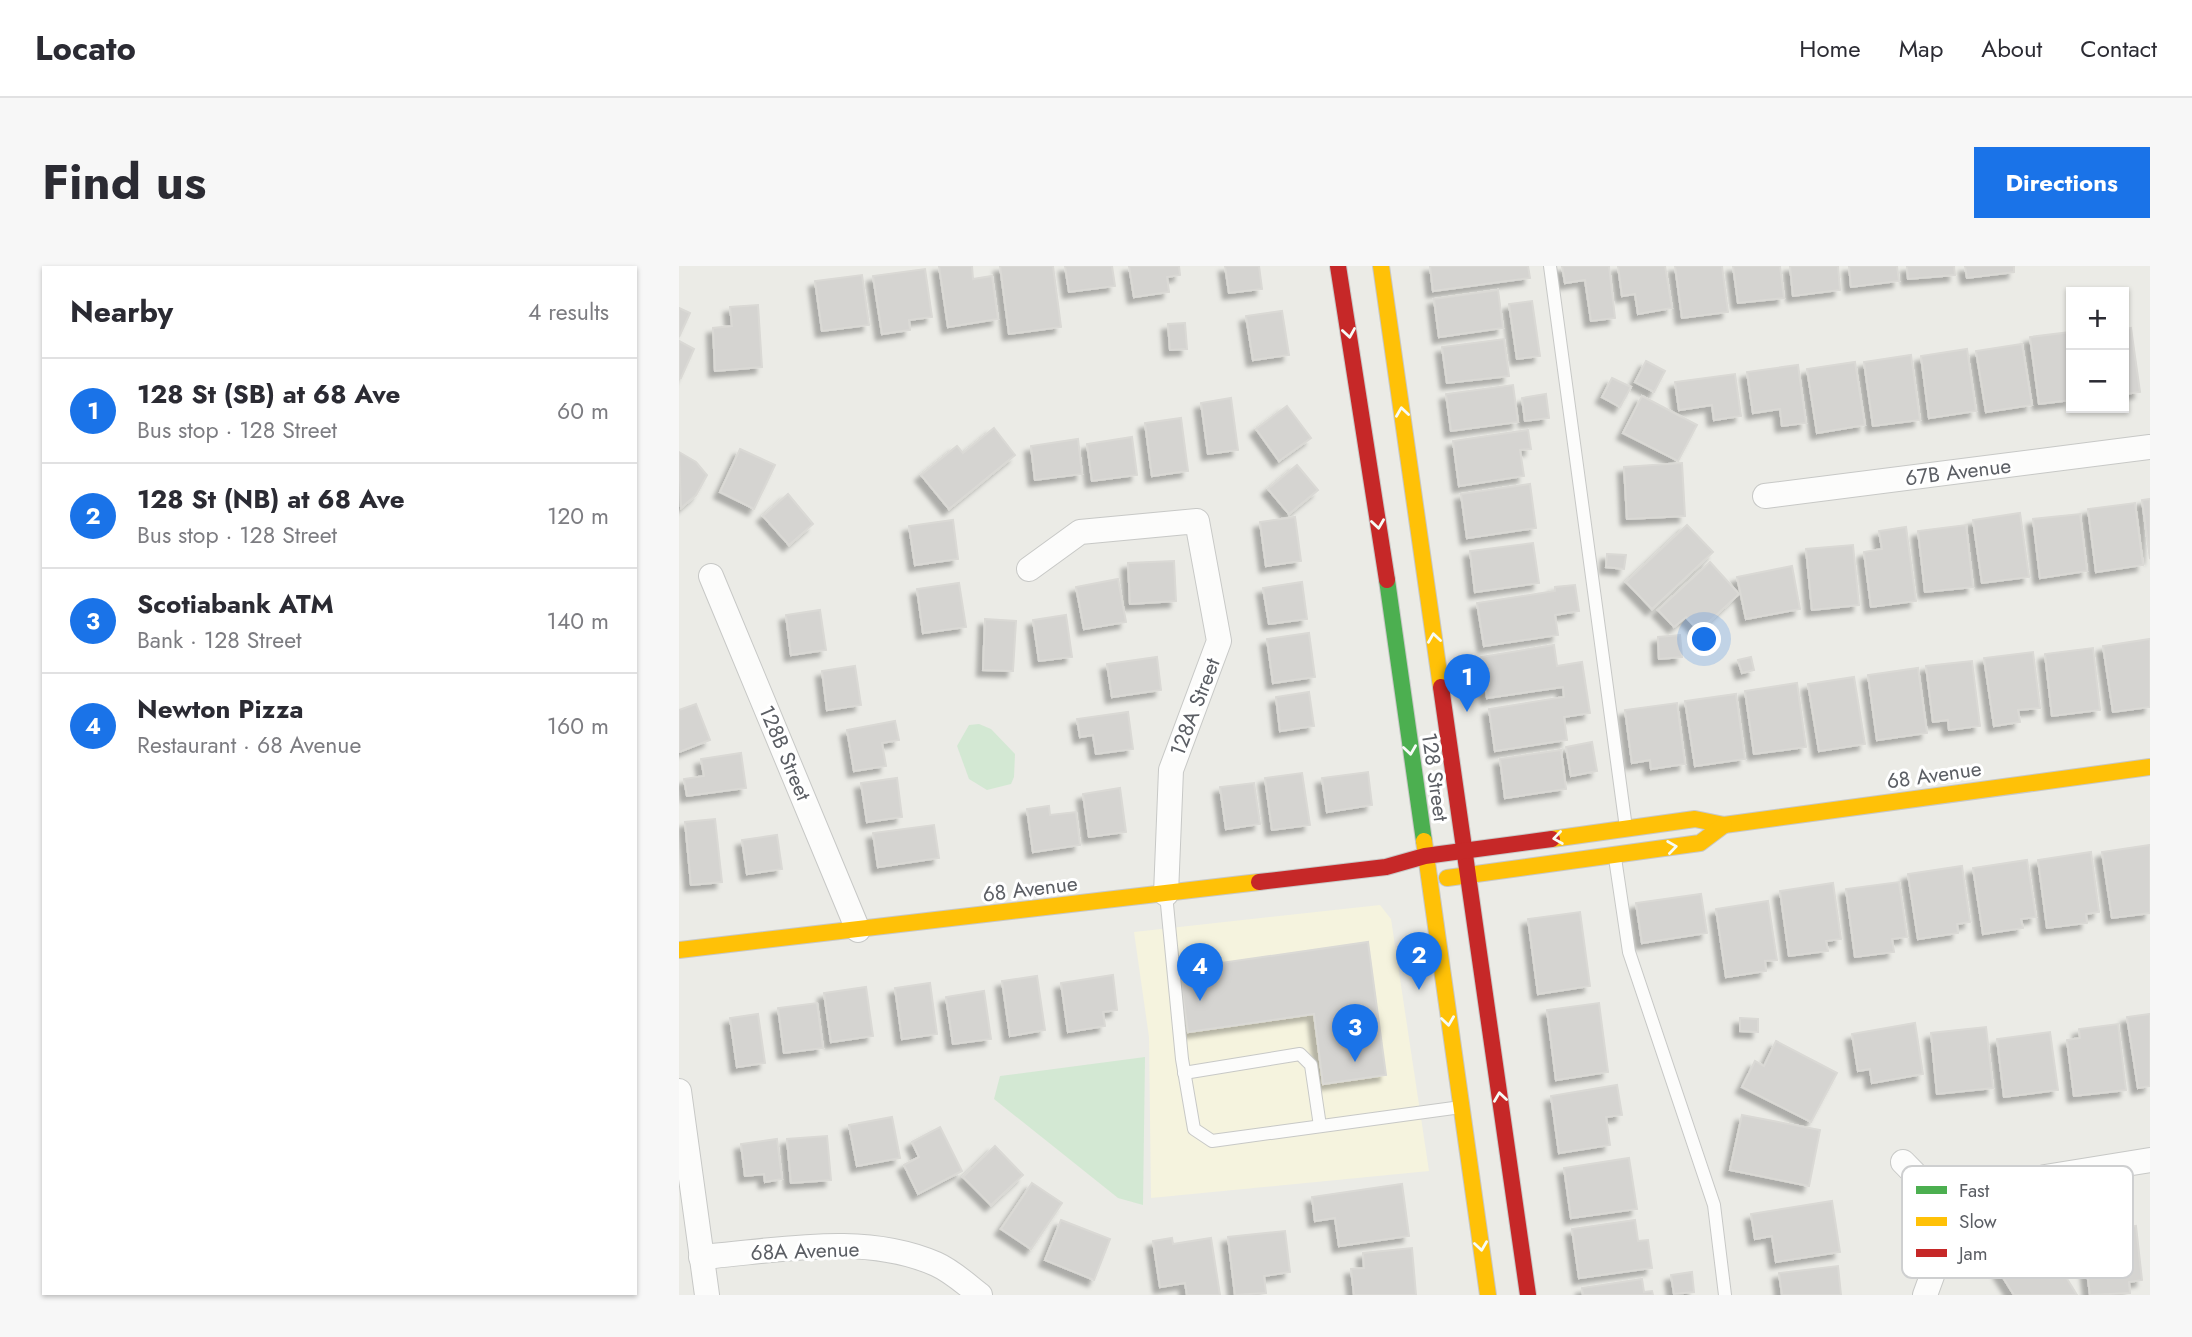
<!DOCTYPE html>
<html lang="en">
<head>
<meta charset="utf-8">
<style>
	body { margin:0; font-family:Jost,sans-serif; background:#f7f7f7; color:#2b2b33 }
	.controls { position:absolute; right:21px; top:21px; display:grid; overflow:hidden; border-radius:0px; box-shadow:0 2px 5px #0004 }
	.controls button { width:63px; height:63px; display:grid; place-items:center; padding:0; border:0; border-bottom:2px solid #e1e1e2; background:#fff; color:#2b2b33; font:35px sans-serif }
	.you { position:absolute; left:1026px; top:374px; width:24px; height:24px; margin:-18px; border:5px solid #fff; border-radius:50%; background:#1a73e8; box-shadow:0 0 0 10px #1a73e833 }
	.badge { display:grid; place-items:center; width:46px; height:46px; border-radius:50%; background:#1a73e8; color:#fff; font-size:23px; font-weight:700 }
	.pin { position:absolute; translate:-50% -58px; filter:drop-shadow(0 2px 4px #0008) }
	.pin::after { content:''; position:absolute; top:37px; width:24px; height:21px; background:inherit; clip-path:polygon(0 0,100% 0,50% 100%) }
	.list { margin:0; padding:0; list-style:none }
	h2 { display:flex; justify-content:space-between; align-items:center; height:91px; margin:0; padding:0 28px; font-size:30px }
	h2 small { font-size:23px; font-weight:400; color:#7c7c81 }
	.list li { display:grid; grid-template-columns:46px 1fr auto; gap:21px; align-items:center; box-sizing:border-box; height:105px; padding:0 28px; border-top:2px solid #e1e1e2 }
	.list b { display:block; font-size:26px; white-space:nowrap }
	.list p { margin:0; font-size:23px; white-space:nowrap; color:#7c7c81 }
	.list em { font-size:23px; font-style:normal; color:#7c7c81 }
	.map { position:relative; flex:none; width:1471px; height:1029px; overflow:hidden; border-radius:0px }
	header { display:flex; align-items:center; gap:42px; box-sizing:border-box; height:98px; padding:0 35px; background:#fff; border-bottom:2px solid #e1e1e2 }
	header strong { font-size:33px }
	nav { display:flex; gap:38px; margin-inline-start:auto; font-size:24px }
	.intro { display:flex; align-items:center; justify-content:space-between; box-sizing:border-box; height:168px; padding:0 42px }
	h1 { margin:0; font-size:49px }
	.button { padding:18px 32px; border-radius:0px; background:#1a73e8; color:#fff; font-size:24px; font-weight:700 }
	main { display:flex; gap:42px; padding:0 42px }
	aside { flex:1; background:#fff; border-radius:0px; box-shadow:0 2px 5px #0004 }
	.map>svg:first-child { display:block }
	.commercial { fill:#f5f3de }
	.green { fill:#d3e8d3 }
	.building { fill:#d5d4d1; stroke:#dad9d5; stroke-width:2; filter:url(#shadow) }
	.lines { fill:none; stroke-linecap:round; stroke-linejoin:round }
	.lane-casing { stroke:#c7c8c6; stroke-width:14 }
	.street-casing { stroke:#c7c8c6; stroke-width:26 }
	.fast-casing { stroke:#c8c8c7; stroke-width:18 }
	.slow-casing { stroke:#c8c8c7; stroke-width:18 }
	.jam-casing { stroke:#c8c8c7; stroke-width:18 }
	.lane { stroke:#fcfcfb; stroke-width:12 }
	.street { stroke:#fcfcfb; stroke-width:24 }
	.fast { stroke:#4caf50; stroke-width:16 }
	.slow { stroke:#ffc107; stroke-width:16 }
	.jam { stroke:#c62828; stroke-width:16 }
	.oneway { stroke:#f6fbf6 }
	.labels { text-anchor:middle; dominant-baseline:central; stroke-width:6; stroke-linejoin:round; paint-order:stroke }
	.street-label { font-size:21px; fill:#5b5e64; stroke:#fff }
	.key { fill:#fff; stroke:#cecfd0; stroke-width:2 }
	.key-label { font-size:19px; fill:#5b5e64 }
</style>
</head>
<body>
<header>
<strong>Locato</strong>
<nav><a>Home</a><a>Map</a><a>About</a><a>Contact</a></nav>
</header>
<div class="intro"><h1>Find us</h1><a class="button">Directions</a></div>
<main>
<aside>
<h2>Nearby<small>4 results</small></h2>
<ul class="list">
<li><span class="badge">1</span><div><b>128 St (SB) at 68 Ave</b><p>Bus stop · 128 Street</p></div><em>60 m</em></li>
<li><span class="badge">2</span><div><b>128 St (NB) at 68 Ave</b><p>Bus stop · 128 Street</p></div><em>120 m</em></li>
<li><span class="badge">3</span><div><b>Scotiabank ATM</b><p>Bank · 128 Street</p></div><em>140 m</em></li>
<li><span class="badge">4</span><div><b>Newton Pizza</b><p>Restaurant · 68 Avenue</p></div><em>160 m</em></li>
</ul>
</aside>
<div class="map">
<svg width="1471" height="1029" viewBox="0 0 1471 1029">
	<defs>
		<filter id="shadow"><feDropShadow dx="-6" dy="6" stdDeviation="2" flood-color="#0004"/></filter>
	</defs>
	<rect width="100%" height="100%" fill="#ebebe6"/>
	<polygon class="commercial" points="701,639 712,653 750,905 472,932 470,771 455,666"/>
	<g class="green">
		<polygon points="300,458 312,463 336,488 335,511 332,518 308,524 290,513 278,480 290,459"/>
		<polygon points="466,791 464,939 439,932 315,833 321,810"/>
	</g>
	<g class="building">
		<polygon points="260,0 293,0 294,13 313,10 319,53 269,61"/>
		<polygon points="321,0 374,0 382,61 330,68"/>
		<polygon points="386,0 433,0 436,20 390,26"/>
		<polygon points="450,0 500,0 501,9 488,11 490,26 455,31"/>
		<polygon points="546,0 580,0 583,23 550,27"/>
		<polygon points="751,0 849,0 851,12 754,25"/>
		<polygon points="883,0 930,0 936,52 912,55 906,14 886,17"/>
		<polygon points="939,0 986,0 993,42 959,48 956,28 943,30"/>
		<polygon points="996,0 1043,0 1049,46 1003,52"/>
		<polygon points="1054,0 1101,0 1105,32 1059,37"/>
		<polygon points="1111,0 1159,0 1161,24 1114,30"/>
		<polygon points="1170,0 1218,0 1220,15 1172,21"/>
		<polygon points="1228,0 1275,0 1276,9 1229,13"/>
		<polygon points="1286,0 1335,0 1335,6 1288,12"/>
		<polygon points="246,3 253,51 230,54 231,64 203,68 194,10"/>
		<polygon points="183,9 190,59 143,65 136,15"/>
		<polygon points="819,24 824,62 760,71 755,33"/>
		<polygon points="853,35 861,90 838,93 830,38"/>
		<polygon points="79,39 83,101 36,105 34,62 53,60 51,41"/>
		<polygon points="0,42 11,47 0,71"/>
		<polygon points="603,45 610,89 574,94 567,50"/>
		<polygon points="506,57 508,83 491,84 489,58"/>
		<polygon points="1452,62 1461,126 1445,128 1445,63"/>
		<polygon points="1392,66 1392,134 1360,138 1351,71"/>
		<polygon points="825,73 830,110 768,117 763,81"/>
		<polygon points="0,75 15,83 2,112 0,112"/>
		<polygon points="1343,78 1353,139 1307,146 1297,85"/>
		<polygon points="1288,83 1297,145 1250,152 1242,90"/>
		<polygon points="1232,89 1241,154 1194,160 1185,96"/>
		<polygon points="967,95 986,105 975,126 956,116"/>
		<polygon points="1176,96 1186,159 1138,167 1128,103"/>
		<polygon points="1119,99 1127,157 1103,160 1101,143 1074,147 1068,106"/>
		<polygon points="1056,108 1062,150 1035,154 1033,139 1000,144 996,116"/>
		<polygon points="933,112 952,121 941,141 923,131"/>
		<polygon points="834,119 839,156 772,165 767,128"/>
		<polygon points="867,128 870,152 846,155 843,132"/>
		<polygon points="963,130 1018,159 999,195 944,167"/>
		<polygon points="552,132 559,184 529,188 522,137"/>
		<polygon points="608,140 632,172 600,195 577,163"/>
		<polygon points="502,152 509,205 473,210 466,157"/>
		<polygon points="315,162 336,189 270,243 242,209 278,180 284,187"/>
		<polygon points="849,164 852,183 841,184 845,210 780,220 774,175"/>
		<polygon points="453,171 458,209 413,215 408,178"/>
		<polygon points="399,173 403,208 356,214 352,180"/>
		<polygon points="61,183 96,199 75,243 41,226"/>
		<polygon points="0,186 17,196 28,209 17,229 2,242"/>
		<polygon points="1003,197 1006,250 948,253 945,201"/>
		<polygon points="618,199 639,224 610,248 589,223"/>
		<polygon points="851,218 857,262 788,272 782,228"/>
		<polygon points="109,228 134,258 110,279 84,250"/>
		<polygon points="1471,233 1471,293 1463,234"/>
		<polygon points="1456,237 1464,299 1417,306 1409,243"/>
		<polygon points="1341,247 1350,311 1303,317 1294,254"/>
		<polygon points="1401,248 1408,305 1361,312 1354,253"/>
		<polygon points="616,251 622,295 587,300 581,256"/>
		<polygon points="274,254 279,293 236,299 230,260"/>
		<polygon points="1008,259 1034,286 973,343 947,316"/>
		<polygon points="1287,259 1294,321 1246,326 1239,265"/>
		<polygon points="1227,261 1237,335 1192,341 1185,286 1203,283 1200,265"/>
		<polygon points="854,277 860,317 796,326 791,285"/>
		<polygon points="1174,279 1180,339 1133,344 1127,283"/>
		<polygon points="928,288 947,289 945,303 927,301"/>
		<polygon points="495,295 497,335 451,338 449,297"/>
		<polygon points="1031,296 1060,328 1020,365 1007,351 995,361 979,344"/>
		<polygon points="1113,300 1121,343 1067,353 1058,311"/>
		<polygon points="439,313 447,356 405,363 397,321"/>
		<polygon points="623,316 628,353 590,358 584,322"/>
		<polygon points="280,317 287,361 244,367 238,323"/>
		<polygon points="896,319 900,345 876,349 879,369 805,380 798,337 876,325 876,321"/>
		<polygon points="141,344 147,384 112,389 107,349"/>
		<polygon points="387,349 393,391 360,395 354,354"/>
		<polygon points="306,353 337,355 334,405 304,404"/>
		<polygon points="630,367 636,411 594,417 588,373"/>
		<polygon points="1001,369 1003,391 980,393 979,371"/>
		<polygon points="1471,373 1471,441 1434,446 1424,380"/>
		<polygon points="875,379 878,400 903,396 911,447 885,451 888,474 816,485 810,443 885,431 884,421 808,432 802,391"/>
		<polygon points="1414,382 1421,444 1373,450 1366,388"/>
		<polygon points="1354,386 1361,442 1339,444 1341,456 1315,460 1305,392"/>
		<polygon points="478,391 482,424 433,431 428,398"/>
		<polygon points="1072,391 1075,404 1063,407 1059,394"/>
		<polygon points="1293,395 1301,460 1270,464 1269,454 1254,456 1247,400"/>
		<polygon points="176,400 182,439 148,444 143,405"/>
		<polygon points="1239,402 1248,467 1198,474 1189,409"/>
		<polygon points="1175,411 1186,478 1140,485 1129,418"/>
		<polygon points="1118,417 1127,481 1075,488 1066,425"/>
		<polygon points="630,426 635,460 601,465 597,431"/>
		<polygon points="1057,428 1066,493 1016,500 1006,435"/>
		<polygon points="998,437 1006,498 972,503 971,494 953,497 946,444"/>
		<polygon points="17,438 31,474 0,486 0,444"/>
		<polygon points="449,446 454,483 417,488 414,469 401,471 398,453"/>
		<polygon points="216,455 220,474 203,477 207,500 175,505 168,464"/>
		<polygon points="913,476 918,505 892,510 887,481"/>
		<polygon points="882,484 887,523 826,532 821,493"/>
		<polygon points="62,487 67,522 8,530 5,513 25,510 22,493"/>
		<polygon points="689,506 693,539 648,546 643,512"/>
		<polygon points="623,507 631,559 593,564 586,512"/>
		<polygon points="218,512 223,551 188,556 182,517"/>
		<polygon points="575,517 581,558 547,563 541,521"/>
		<polygon points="441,522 447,566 410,571 404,528"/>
		<polygon points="370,540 371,549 397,546 401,579 354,586 348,543"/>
		<polygon points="36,553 43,616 12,619 6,556"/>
		<polygon points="255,559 260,592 199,601 194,567"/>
		<polygon points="98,569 103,603 68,608 63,574"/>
		<polygon points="1471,579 1471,647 1433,652 1423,586"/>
		<polygon points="1412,586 1420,646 1407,648 1408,657 1368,662 1359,594"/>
		<polygon points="1348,594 1357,651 1342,653 1344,662 1304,668 1294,602"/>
		<polygon points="1283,600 1291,656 1278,658 1279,667 1239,673 1229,608"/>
		<polygon points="1220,616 1228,671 1213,673 1215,686 1176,691 1167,623"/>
		<polygon points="1154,617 1162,673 1147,675 1149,685 1110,690 1101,625"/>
		<polygon points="1022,628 1028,667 963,677 957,637"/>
		<polygon points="1089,635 1098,694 1086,695 1087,705 1047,711 1037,643"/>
		<polygon points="901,646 911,720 859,728 849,653"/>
		<polygon points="689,676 707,809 644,818 635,748 509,766 500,703"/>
		<polygon points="434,709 438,744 424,746 426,760 389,766 382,717"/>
		<polygon points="358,710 366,764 331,770 323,715"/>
		<polygon points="251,717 258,768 223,773 216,722"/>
		<polygon points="187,721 194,770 152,776 145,727"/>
		<polygon points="305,725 312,773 274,778 267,731"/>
		<polygon points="138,737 144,782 105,787 99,742"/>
		<polygon points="920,737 929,806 877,814 868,744"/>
		<polygon points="79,748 86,797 58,801 51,752"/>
		<polygon points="1471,748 1471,820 1459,822 1448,751"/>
		<polygon points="1061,752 1079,753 1079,766 1061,765"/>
		<polygon points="1236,757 1244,808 1193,817 1191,803 1179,805 1173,768"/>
		<polygon points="1439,758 1447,824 1395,830 1388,774 1401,772 1400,763"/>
		<polygon points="1307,761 1314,822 1258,828 1252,767"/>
		<polygon points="1371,766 1379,824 1325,831 1318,773"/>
		<polygon points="1097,775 1158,807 1132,856 1063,821 1076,795 1085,800"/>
		<polygon points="938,819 943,849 927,851 931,879 880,887 872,830"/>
		<polygon points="1063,849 1141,864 1130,920 1051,904"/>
		<polygon points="213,851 221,892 178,900 170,859"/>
		<polygon points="261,861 283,905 239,928 225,899 240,891 233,876"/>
		<polygon points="148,870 152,914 112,917 108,873"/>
		<polygon points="98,873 103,913 86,916 85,908 66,910 62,878"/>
		<polygon points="316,880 344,909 312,939 284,911"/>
		<polygon points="950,892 958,943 892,952 885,902"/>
		<polygon points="353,917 383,937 352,983 322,963"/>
		<polygon points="723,918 730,970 660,980 656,952 636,955 633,931"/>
		<polygon points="1153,935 1161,986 1097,996 1093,970 1076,973 1072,948"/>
		<polygon points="382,954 431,973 415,1014 366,994"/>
		<polygon points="956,954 959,975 969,974 973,1002 900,1012 893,963"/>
		<polygon points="1457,960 1463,1014 1450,1016 1451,1027 1411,1029 1403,968"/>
		<polygon points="606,965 611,1006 585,1010 587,1027 556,1029 549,971"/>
		<polygon points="493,972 494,978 532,972 541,1029 508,1029 506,1017 481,1021 474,975"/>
		<polygon points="1366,977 1398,1029 1335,1029 1320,1005"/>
		<polygon points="733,982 737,1029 675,1029 672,1003 685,1002 684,987"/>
		<polygon points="1159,1000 1162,1029 1103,1029 1100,1007"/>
		<polygon points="1013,1006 1015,1026 995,1028 992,1009"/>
		<polygon points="963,1013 965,1026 973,1025 974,1029 904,1029 903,1022"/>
	</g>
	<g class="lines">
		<g class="lane-casing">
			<g id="lane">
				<polyline points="871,0 947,562"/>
				<polyline points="936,592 950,686 1035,939 1046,1029"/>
				<polyline points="487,628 503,793 515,863 533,875 782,841"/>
				<polyline points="505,807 621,788 632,799 641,860"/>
			</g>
		</g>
		<g class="street-casing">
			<g id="street">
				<polyline points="1086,230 1471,181"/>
				<polyline points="350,303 401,266 518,255 540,375 492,504 487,628"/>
				<polyline points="32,310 179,664"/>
				<polyline points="0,825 28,1029"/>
				<polyline points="1224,896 1282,955"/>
				<path d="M 22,991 C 99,985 184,966 257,998 C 273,1005 288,1019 301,1029"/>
				<polyline points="1246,1029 1258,996 1282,955 1327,928 1366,911 1471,894"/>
			</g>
		</g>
		<g class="fast-casing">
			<polyline id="fast" points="708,314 745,575"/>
		</g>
		<g class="slow-casing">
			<g id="slow">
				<polyline points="702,0 762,421"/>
				<polyline points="873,573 1016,553 1045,559 1471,501"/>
				<polyline points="745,575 809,1029"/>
				<polyline points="768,612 1021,577 1045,559"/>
				<polyline points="0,684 580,616"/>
			</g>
		</g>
		<g class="jam-casing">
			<g id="jam">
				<polyline points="659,0 708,314"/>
				<polyline points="762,421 849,1029"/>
				<polyline points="580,616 707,601 746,590 873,573"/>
			</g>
		</g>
		<use href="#lane" class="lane"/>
		<use href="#street" class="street"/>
		<use href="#fast" class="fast"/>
		<use href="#slow" class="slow"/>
		<use href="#jam" class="jam"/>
	</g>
	<defs><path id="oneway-chevron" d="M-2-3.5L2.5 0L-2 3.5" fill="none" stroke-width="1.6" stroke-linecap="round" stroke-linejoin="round" transform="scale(1.75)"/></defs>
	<g class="oneway">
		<use href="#oneway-chevron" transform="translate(670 67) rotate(81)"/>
		<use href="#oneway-chevron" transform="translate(723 146) rotate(-98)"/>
		<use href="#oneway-chevron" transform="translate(699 258) rotate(82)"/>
		<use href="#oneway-chevron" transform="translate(755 372) rotate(-98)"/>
		<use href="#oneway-chevron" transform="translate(731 484) rotate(82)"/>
		<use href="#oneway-chevron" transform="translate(879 572) rotate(172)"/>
		<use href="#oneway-chevron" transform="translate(993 581) rotate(-8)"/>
		<use href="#oneway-chevron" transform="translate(769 755) rotate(82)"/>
		<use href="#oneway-chevron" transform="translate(821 831) rotate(-98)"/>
		<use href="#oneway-chevron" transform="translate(802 980) rotate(82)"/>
	</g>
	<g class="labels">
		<g class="street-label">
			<text transform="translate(1279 206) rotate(-7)">67B Avenue</text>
			<text transform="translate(516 441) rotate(-69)">128A Street</text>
			<text transform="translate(106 487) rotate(67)">128B Street</text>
			<text transform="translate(1255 509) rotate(-8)">68 Avenue</text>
			<text transform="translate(756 511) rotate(82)">128 Street</text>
			<text transform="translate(351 623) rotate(-7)">68 Avenue</text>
			<text transform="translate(126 985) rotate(-2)">68A Avenue</text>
		</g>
	</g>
	<rect x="1223" y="900" width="231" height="112" rx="10" class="key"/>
	<rect x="1237" y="920" width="31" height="8" fill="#4caf50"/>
	<rect x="1237" y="951" width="31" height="9" fill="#ffc107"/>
	<rect x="1237" y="983" width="31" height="8" fill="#c62828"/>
	<g class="key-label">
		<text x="1280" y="931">Fast</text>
		<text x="1280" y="962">Slow</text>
		<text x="1280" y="994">Jam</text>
	</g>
</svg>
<div class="controls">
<button>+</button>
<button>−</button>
</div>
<div class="you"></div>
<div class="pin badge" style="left:788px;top:446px">1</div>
<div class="pin badge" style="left:740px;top:724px">2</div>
<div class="pin badge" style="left:676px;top:796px">3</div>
<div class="pin badge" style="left:521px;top:735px">4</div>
</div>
</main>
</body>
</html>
